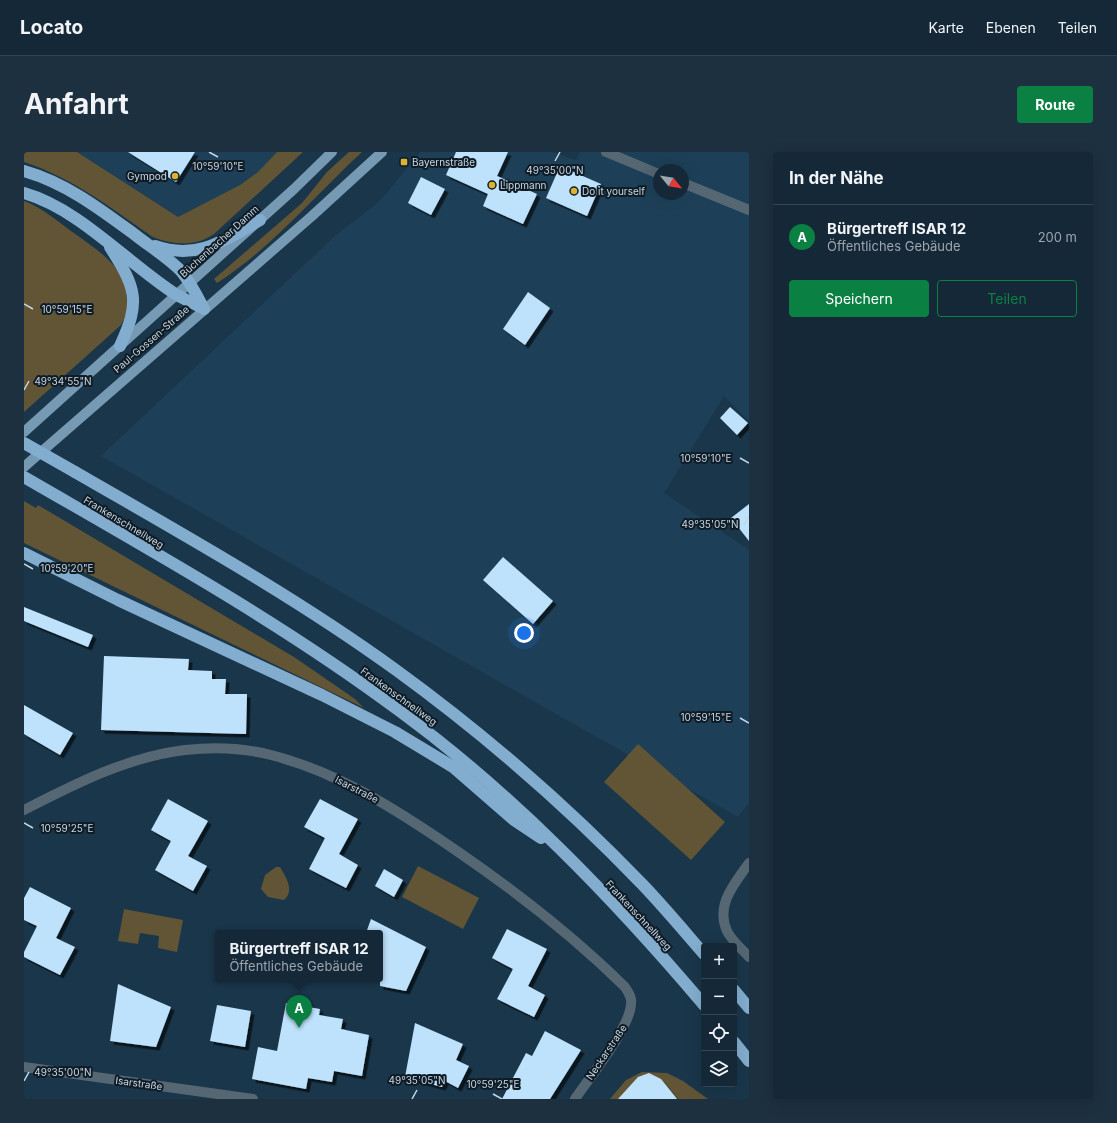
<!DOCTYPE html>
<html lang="de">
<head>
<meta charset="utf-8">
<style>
	body { margin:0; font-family:Inter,sans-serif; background:#1d3040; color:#f1f3f6 }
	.controls { position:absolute; right:12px; bottom:12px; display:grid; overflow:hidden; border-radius:4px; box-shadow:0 4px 16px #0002 }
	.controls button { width:36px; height:36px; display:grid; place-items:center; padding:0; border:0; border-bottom:1px solid #334453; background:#142838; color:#f1f3f6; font:20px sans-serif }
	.compass { position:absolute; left:629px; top:12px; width:36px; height:36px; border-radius:50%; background:#142838; box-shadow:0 4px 16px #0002; rotate:120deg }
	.you { position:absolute; left:500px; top:481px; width:14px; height:14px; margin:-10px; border:3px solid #fff; border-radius:50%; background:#1a73e8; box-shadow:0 0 0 6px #1a73e833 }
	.badge { display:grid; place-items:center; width:26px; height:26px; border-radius:50%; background:#0b8043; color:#fff; font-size:13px; font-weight:700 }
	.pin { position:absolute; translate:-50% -33px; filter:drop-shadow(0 1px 2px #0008) }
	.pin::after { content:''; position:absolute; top:21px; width:14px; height:12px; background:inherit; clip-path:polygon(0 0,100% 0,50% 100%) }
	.popup { position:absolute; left:191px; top:778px; width:168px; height:52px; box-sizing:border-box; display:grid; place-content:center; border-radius:4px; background:#142838; filter:drop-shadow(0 1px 3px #0005); font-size:13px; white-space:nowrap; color:#9da6ae }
	.popup b { font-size:15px; color:#f1f3f6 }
	.popup::after { content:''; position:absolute; left:50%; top:100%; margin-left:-8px; border:8px solid transparent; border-top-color:#142838 }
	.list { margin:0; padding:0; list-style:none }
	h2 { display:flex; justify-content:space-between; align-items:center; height:52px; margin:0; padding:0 16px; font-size:17px }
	h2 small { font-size:13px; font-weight:400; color:#9da6ae }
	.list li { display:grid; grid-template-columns:26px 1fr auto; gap:12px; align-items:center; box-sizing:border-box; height:64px; padding:0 16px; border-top:1px solid #334453 }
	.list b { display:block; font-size:15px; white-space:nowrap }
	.list p { margin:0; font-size:13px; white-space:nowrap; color:#9da6ae }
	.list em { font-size:13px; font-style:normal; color:#9da6ae }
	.actions { display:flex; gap:8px; padding:12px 16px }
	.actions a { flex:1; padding:9px 0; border:1px solid #0b8043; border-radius:4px; text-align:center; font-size:14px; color:#0b8043 }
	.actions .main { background:#0b8043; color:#fff }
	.icon { flex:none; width:22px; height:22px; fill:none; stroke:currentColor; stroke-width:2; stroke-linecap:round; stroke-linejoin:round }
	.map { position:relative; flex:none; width:725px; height:947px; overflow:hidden; border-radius:4px }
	header { display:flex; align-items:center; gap:24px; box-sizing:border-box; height:56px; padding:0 20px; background:#142838; border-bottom:1px solid #334453 }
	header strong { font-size:19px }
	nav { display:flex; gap:22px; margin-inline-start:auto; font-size:14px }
	.intro { display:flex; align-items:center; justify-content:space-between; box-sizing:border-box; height:96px; padding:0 24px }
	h1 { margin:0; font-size:28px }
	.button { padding:10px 18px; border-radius:4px; background:#0b8043; color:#fff; font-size:14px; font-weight:700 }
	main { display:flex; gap:24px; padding:0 24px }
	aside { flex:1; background:#142838; border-radius:4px; box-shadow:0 4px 16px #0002 }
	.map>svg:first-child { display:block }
	.built { fill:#1d4058; fill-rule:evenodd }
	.green { fill:#615535 }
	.building { fill:#bee1fc; filter:url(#shadow) }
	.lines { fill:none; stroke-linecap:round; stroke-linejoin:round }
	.minor { stroke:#566774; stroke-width:10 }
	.major { stroke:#7699b4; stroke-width:10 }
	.highway { stroke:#83adce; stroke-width:12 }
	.highway-bridge { stroke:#83adce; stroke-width:12 }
	.ticks { fill:none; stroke:#c6d6e3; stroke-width:1.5 }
	.poi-dot { fill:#dbb233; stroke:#101c25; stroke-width:1.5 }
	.labels { text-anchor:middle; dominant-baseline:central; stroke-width:4; stroke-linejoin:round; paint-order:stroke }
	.poi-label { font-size:10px; fill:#c6d6e3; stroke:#101c25; text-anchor:start }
	.street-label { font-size:10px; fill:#c6d6e3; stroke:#101c25 }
	.ticks-label { font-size:10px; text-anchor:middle; fill:#c6d6e3; stroke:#101c25; stroke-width:4; stroke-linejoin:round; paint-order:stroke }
</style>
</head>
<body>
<header>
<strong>Locato</strong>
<nav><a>Karte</a><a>Ebenen</a><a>Teilen</a></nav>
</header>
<div class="intro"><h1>Anfahrt</h1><a class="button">Route</a></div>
<main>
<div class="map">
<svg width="725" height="947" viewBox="0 0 725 947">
	<defs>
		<filter id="shadow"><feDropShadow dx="3.5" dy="3.5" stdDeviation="0" flood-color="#0009"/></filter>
	</defs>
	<rect width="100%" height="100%" fill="#1a364a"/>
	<g class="built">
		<polygon points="53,0 253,0 234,20 216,33 154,65"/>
		<path d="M 396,0 L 528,0 L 552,8 L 556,0 L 725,0 L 725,269 L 700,244 L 640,341 L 725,398 L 725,651 L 714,665 L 77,304 L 312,83 L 356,49 ZM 635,18 L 659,18 L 659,42 L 635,42 Z"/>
	</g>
	<g class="green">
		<path d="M 0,0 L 53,0 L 154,65 L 216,33 L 234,20 L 253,0 L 279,0 L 190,82 C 171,95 149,93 129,85 C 85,55 51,27 0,10 Z"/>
		<path d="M 325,0 L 338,0 C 290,44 248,96 193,131 L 190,127 L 278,51 L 303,20 Z"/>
		<path d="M 0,49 C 17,55 32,68 47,79 C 70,96 102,113 103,147 C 104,156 102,165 97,173 L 0,260 Z"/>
		<polygon points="0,349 12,356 14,353 270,505 331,547 340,556 0,391"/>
		<polygon points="614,592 701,670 667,708 580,630"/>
		<polygon points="394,714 455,746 439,777 378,745"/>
		<path d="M 252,715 L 256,715 C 262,725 271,739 260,748 L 244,745 L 237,737 L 241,723 Z"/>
		<polygon points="100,757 159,768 153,800 134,796 135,784 116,781 114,792 94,789"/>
		<polygon points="618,920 643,921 659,929 684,947 586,947 602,928"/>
	</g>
	<g class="building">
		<polygon points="104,0 171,0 152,30"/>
		<polygon points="432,0 484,0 473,24 513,42 499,72 459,54 464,42 422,23"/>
		<polygon points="536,14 577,32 563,64 522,46"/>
		<polygon points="397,25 421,37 407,63 384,51"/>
		<polygon points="504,140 526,156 501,193 479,177"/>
		<polygon points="706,255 724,271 713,283 696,266"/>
		<polygon points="725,352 725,389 707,366"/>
		<polygon points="479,405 529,449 509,472 459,428"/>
		<polygon points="0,455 69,483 64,495 0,469"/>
		<polygon points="80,504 165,507 164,518 188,519 188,527 202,527 201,542 223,542 222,582 77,578"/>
		<polygon points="0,553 49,581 36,603 0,582"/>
		<polygon points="144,647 184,669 164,704 183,714 169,739 131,718 147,689 127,678"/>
		<polygon points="296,647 334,667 315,702 334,713 322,736 285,717 301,686 280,675"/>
		<polygon points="360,717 379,728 370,745 351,734"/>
		<polygon points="6,735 47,756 32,786 51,795 36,823 0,805 0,800 13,774 0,768 0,746"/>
		<polygon points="347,767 402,795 382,839 356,834 356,781 342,781"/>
		<polygon points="483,777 523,797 504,834 521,843 510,865 473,847 489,817 468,806"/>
		<polygon points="94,832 147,855 132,895 86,889"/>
		<polygon points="262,851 296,857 295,863 319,867 317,877 345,883 338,924 310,919 308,930 284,926 282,937 228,927 234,895 253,899"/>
		<polygon points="193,853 227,859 221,895 186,889"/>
		<polygon points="391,871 439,892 432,908 445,914 434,936 421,929 418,935 381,925"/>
		<polygon points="521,879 557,898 526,947 478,947 502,901 508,904"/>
		<polygon points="625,921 637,927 653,947 594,947 614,925"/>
	</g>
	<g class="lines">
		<g class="minor">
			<polyline points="582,0 635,22"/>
			<polyline points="659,31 725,58"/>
			<path d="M 0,658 C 51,632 103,605 161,598 C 188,595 220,596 247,603 C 314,620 373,658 430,697 C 490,738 549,784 601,835 C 605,841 608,846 607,852 C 606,876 565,926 551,947"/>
			<path d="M 725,711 C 711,731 691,753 703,779 C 707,788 718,797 725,805"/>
			<polyline points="0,915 229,947"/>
		</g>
		<g class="major">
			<polyline points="0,280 270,37 308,0"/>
			<polyline points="0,315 288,64 358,0"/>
		</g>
		<g class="highway">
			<path d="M 0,19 C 42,31 76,57 110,82 C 125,94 143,105 156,118 C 166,129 173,144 180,157"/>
			<path d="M 0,41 C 56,57 104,112 153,143 C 162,148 171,152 180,157"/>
			<path d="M 131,94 C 173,109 201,88 236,68"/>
			<path d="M 86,95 C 112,136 117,149 96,194"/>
			<path d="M 51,320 C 160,383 270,444 372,518 C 460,582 543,654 619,733 C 640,755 660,779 680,802"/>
			<path d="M 0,325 C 128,399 258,471 377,560 C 490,643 589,746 680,853"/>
			<polyline points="0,401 94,448 298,543 371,580 429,615 490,668 517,686"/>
			<polyline points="710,838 725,856"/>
			<polyline points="710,890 725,909"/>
		</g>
		<polyline class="highway-bridge" points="0,291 51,320"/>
	</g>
	<path class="ticks" d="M 185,0 L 194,5M 531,9 L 536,0M 0,152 L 9,157M 0,238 L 5,229M 716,306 L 725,311M 720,373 L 725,364M 0,412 L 9,417M 716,566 L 725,571M 0,671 L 9,676M 0,929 L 5,920M 469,942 L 478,947M 388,947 L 393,938"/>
	<g class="poi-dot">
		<rect x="376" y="6" width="8" height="8" rx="2"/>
		<circle cx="151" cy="24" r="4"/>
		<circle cx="468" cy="33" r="4"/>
		<circle cx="550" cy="39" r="4"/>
	</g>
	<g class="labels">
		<g class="poi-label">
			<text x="388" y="10">Bayernstraße</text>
			<text x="143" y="24" text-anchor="end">Gympod</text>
			<text x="476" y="33">Lippmann</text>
			<text x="558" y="39">Do it yourself</text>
		</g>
		<g class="street-label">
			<text transform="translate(195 89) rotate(-42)">Büchenbacher Damm</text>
			<text transform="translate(127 187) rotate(-41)">Paul-Gossen-Straße</text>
			<text transform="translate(100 370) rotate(31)">Frankenschnellweg</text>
			<text transform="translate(375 544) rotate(36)">Frankenschnellweg</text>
			<text transform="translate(333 637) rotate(27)">Isarstraße</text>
			<text transform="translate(615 763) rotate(47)">Frankenschnellweg</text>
			<text transform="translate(582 900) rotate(-56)">Neckarstraße</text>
			<text transform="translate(115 931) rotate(8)">Isarstraße</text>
		</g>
	</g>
	<g class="ticks-label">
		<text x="194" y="18">10°59'10"E</text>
		<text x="531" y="22">49°35'00"N</text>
		<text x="43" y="161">10°59'15"E</text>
		<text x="39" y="233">49°34'55"N</text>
		<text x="682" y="310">10°59'10"E</text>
		<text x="686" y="376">49°35'05"N</text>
		<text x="43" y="420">10°59'20"E</text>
		<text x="682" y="569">10°59'15"E</text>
		<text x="43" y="680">10°59'25"E</text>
		<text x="39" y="924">49°35'00"N</text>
		<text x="393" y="932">49°35'05"N</text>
		<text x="469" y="936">10°59'25"E</text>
	</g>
</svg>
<div class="controls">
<button>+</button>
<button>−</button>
<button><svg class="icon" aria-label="locate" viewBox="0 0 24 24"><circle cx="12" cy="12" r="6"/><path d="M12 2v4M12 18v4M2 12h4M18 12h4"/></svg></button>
<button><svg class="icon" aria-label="layers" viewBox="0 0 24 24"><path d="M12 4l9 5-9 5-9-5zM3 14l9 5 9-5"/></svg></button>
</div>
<svg class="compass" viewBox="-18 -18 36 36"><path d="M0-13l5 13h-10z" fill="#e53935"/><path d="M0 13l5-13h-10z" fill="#9da6ae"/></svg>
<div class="you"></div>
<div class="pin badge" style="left:275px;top:876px">A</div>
<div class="popup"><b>Bürgertreff ISAR 12</b>Öffentliches Gebäude</div>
</div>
<aside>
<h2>In der Nähe<small></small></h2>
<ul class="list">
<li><span class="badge">A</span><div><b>Bürgertreff ISAR 12</b><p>Öffentliches Gebäude</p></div><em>200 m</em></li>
</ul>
<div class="actions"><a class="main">Speichern</a><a>Teilen</a></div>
</aside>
</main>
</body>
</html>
